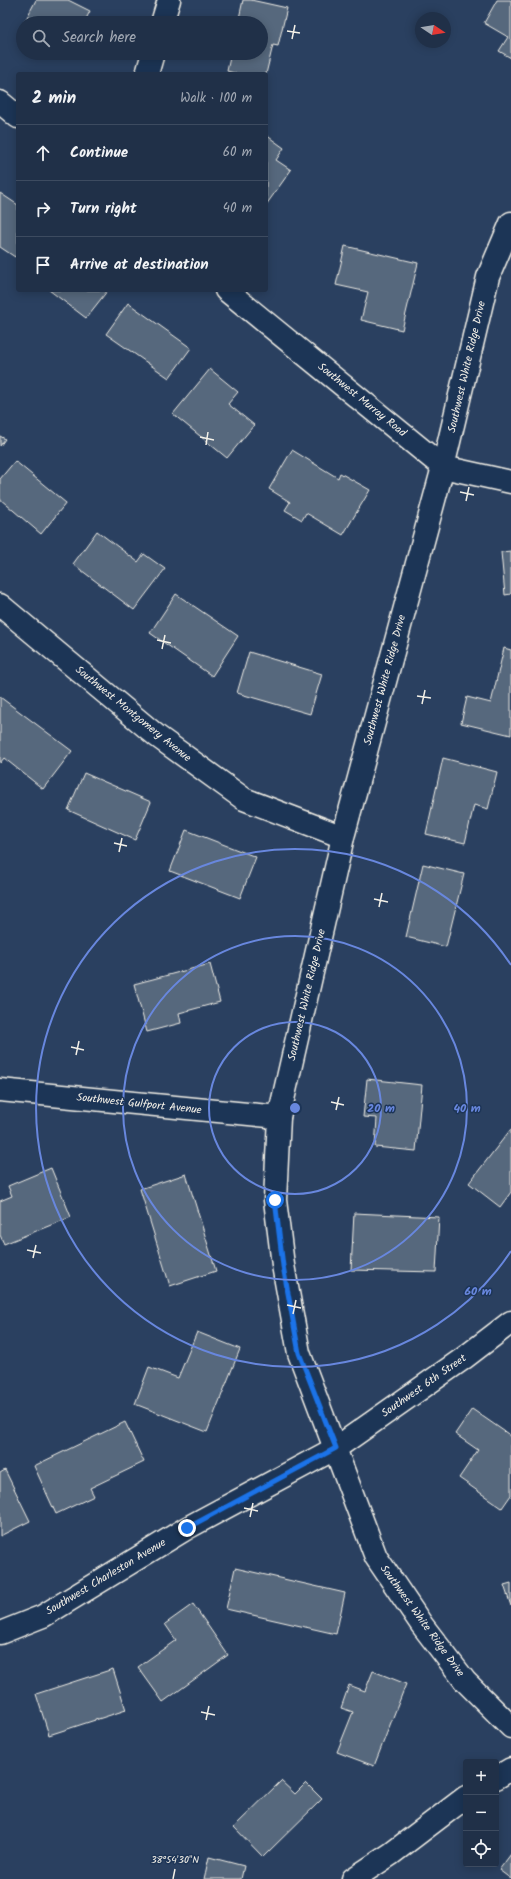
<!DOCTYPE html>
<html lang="en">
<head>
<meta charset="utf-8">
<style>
	body { margin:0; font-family:Kalam,sans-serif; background:#2d3c52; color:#f1f3f6 }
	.controls { position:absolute; right:12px; bottom:12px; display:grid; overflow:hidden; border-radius:4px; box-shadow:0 2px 10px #0003 }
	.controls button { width:36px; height:36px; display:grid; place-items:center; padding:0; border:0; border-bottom:1px solid #3d4b60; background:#203048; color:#f1f3f6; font:20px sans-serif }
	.compass { position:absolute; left:415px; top:12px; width:36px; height:36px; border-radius:50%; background:#203048; box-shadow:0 2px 10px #0003; rotate:102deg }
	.stop { position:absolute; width:12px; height:12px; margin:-9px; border:3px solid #1a73e8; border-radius:50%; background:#fff }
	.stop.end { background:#1a73e8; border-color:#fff; box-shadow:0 1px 4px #0008 }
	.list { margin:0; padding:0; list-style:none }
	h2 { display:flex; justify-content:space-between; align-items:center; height:52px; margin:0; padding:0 16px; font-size:17px }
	h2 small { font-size:13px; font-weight:400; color:#a2a9b4 }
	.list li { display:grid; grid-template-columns:26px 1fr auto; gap:12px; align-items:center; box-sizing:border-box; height:56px; padding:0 16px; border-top:1px solid #3d4b60 }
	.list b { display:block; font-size:15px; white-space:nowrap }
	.list em { font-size:13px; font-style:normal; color:#a2a9b4 }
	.icon { flex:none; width:22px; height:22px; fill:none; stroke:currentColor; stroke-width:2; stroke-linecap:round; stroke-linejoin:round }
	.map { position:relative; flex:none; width:511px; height:1879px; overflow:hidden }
	.search { position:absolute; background:#203048; box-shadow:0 2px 10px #0003; left:16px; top:16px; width:252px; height:44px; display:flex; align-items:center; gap:10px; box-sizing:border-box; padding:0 14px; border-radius:22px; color:#a2a9b4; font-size:15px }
	.panel { position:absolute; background:#203048; box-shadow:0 2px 10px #0003; left:16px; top:72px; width:252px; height:220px; border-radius:4px }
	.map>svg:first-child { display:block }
	.building { fill:#56677d; stroke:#f4f1e8 }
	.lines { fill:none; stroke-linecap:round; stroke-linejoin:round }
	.street-casing { stroke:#f4f1e8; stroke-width:25 }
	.street { stroke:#1d3557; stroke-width:22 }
	.route { stroke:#1a73e8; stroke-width:5 }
	.ticks { fill:none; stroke:#f4f1e8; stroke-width:1.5 }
	.ring { fill:none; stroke:#6887de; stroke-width:2 }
	.labels { text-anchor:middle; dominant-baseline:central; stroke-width:3; stroke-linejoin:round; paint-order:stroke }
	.street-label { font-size:11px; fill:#f4f1e8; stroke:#1d3557 }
	.ticks-label { font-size:10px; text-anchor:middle; fill:#f4f1e8; stroke:#1d3557; stroke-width:3; stroke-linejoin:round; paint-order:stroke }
	.centre { fill:#6887de; stroke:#1d3557; stroke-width:2 }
	.ring-label { font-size:12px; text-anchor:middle; font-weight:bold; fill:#6887de; stroke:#1d3557; stroke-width:3; stroke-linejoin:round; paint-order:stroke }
</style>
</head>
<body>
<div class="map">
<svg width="511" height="1879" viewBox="0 0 511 1879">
	<rect width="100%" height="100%" fill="#2a4060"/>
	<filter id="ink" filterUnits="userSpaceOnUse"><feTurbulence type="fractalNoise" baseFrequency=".025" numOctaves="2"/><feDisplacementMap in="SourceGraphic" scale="8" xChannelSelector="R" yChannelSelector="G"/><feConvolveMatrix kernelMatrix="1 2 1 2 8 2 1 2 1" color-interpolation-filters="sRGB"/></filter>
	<g filter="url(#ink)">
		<g class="building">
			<polygon points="36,0 68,0 90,11 84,23 24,23"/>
			<polygon points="243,0 251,0 287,8 278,46 273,45 266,74 238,74 227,71 231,53 261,53 261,23 238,23"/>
			<polygon points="497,0 511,0 511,58 499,51 508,37 484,23"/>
			<polygon points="266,135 284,148 276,160 291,170 266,205"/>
			<polygon points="0,193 18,205 18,252 15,257 0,247"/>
			<polygon points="345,246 418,263 402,330 361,320 368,292 336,285"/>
			<polygon points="49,290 108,290 86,318"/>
			<polygon points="128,303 191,348 169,378 106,334"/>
			<polygon points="210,369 238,392 228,404 254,425 227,458 173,414"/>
			<polygon points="0,436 5,439 0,446"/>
			<polygon points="292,450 338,478 340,473 370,490 343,535 306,513 302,520 285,510 290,502 269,489"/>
			<polygon points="15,461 66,503 41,534 0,499 0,479"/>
			<polygon points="97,531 138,562 144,554 165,569 134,610 73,564"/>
			<polygon points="511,551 511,594 505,595 501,552"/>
			<polygon points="176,594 238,636 212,676 150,633"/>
			<polygon points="504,648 511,650 511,735 461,723 467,697 491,703"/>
			<polygon points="249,652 322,674 310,714 237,693"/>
			<polygon points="0,697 72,751 43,789 4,758 0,763"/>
			<polygon points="443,758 497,772 488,809 474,805 465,843 426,834"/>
			<polygon points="84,773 151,802 135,840 68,810"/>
			<polygon points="186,830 256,857 240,898 170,871"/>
			<polygon points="423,864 464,874 446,947 406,937"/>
			<polygon points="210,964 220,1002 179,1013 181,1023 147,1032 134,984"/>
			<polygon points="367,1079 422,1085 416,1151 375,1147 377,1118 363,1117"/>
			<polygon points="511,1129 511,1192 500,1207 469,1183"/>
			<polygon points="51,1168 71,1217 4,1244 0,1235 0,1201 12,1196 8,1186"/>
			<polygon points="186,1174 216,1271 170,1286 140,1189"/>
			<polygon points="354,1213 439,1217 436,1272 351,1270"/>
			<polygon points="197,1332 240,1349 207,1432 135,1404 149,1367 178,1378"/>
			<polygon points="472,1409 511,1436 511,1495 502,1508 459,1478 478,1450 455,1434"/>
			<polygon points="125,1422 144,1462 90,1488 94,1496 56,1514 34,1466"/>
			<polygon points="5,1470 30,1521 0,1536 0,1473"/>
			<polygon points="235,1568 345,1593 336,1634 226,1609"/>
			<polygon points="511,1583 511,1606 504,1585"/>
			<polygon points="193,1604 228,1655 163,1702 138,1667 176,1640 165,1624"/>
			<polygon points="113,1669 126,1710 49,1735 36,1694"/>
			<polygon points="373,1671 406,1684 374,1766 337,1752 353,1712 341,1708 349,1685 365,1691"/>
			<polygon points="281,1781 295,1794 306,1783 322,1799 263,1857 234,1827"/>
			<polygon points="511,1854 511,1879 499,1870"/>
			<polygon points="209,1857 244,1866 241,1879 204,1879"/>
		</g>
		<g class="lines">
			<g class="street-casing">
				<g id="street">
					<polyline points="162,23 169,0"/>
					<polyline points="147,74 153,53"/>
					<polyline points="0,102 18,117"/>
					<polyline points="511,223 488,277 443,467 343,837 279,1117 275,1200 283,1265 299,1353 376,1557 422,1625 465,1681 511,1727"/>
					<polyline points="226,290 443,467 511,482"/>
					<polyline points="0,605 157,736 244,799 343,837"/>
					<polyline points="0,1090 279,1117"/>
					<polyline points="0,1633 43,1616 187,1528 336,1448 464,1358 511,1322"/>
					<polyline points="496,1778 511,1769"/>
					<polyline points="353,1879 391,1854 466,1797"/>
				</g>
			</g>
			<use href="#street" class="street"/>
		</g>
	</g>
	<g class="lines" filter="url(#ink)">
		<polyline class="route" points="187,1528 336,1448 299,1353 283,1266 275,1200"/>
	</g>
	<path class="ticks" d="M 287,31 L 300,33M 292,39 L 295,25M 200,437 L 214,440M 206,445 L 208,432M 460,492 L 474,495M 466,501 L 469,487M 157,640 L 171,643M 162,649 L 165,635M 417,696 L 431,698M 422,704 L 425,690M 114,843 L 127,846M 119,852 L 122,838M 374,899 L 388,902M 379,907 L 382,893M 71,1047 L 84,1050M 76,1055 L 79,1041M 331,1102 L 344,1105M 336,1110 L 339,1097M 27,1250 L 41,1253M 33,1258 L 36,1245M 287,1305 L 301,1308M 293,1314 L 296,1300M 244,1508 L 258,1511M 250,1517 L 253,1503M 201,1712 L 215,1715M 206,1720 L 209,1706M 173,1879 L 175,1869"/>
	<g class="ring">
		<circle cx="295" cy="1108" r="86"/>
		<circle cx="295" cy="1108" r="172"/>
		<path d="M511 1251A259 259 0 1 1 511 965"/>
	</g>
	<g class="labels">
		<g class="street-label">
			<text transform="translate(467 367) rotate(-77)">Southwest White Ridge Drive</text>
			<text transform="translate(362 400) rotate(39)">Southwest Murray Road</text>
			<text transform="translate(385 680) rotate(-75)">Southwest White Ridge Drive</text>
			<text transform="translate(133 714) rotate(39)">Southwest Montgomery Avenue</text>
			<text transform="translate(307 995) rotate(-77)">Southwest White Ridge Drive</text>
			<text transform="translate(139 1104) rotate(6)">Southwest Gulfport Avenue</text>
			<text transform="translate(424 1386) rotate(-35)">Southwest 6th Street</text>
			<text transform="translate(106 1577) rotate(-31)">Southwest Charleston Avenue</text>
			<text transform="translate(422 1621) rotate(54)">Southwest White Ridge Drive</text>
		</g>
	</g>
	<g class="ticks-label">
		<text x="175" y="1863">38°54'30"N</text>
	</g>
	<circle cx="295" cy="1108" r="6" class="centre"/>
	<g class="ring-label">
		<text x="381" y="1112">20 m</text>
		<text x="467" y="1112">40 m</text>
		<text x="478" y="1295">60 m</text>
	</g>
</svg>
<div class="controls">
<button>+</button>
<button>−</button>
<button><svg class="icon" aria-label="locate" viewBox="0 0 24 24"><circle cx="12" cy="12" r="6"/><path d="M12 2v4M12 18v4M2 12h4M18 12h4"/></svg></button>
</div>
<svg class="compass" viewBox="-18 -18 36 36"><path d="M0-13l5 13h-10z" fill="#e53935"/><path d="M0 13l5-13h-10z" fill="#a2a9b4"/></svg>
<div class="stop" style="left:275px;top:1200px"></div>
<div class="stop end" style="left:187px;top:1528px"></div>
<div class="search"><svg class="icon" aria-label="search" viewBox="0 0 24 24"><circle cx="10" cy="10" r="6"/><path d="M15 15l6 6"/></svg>Search here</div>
<section class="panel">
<h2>2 min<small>Walk · 100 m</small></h2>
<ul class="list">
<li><svg class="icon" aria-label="ahead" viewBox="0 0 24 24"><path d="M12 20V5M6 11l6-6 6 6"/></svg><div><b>Continue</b></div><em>60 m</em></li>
<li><svg class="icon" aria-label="right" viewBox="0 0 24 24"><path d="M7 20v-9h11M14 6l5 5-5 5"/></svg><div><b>Turn right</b></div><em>40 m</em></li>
<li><svg class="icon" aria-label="arrive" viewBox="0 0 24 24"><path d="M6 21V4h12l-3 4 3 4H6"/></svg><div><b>Arrive at destination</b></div></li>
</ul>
</section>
</div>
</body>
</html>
